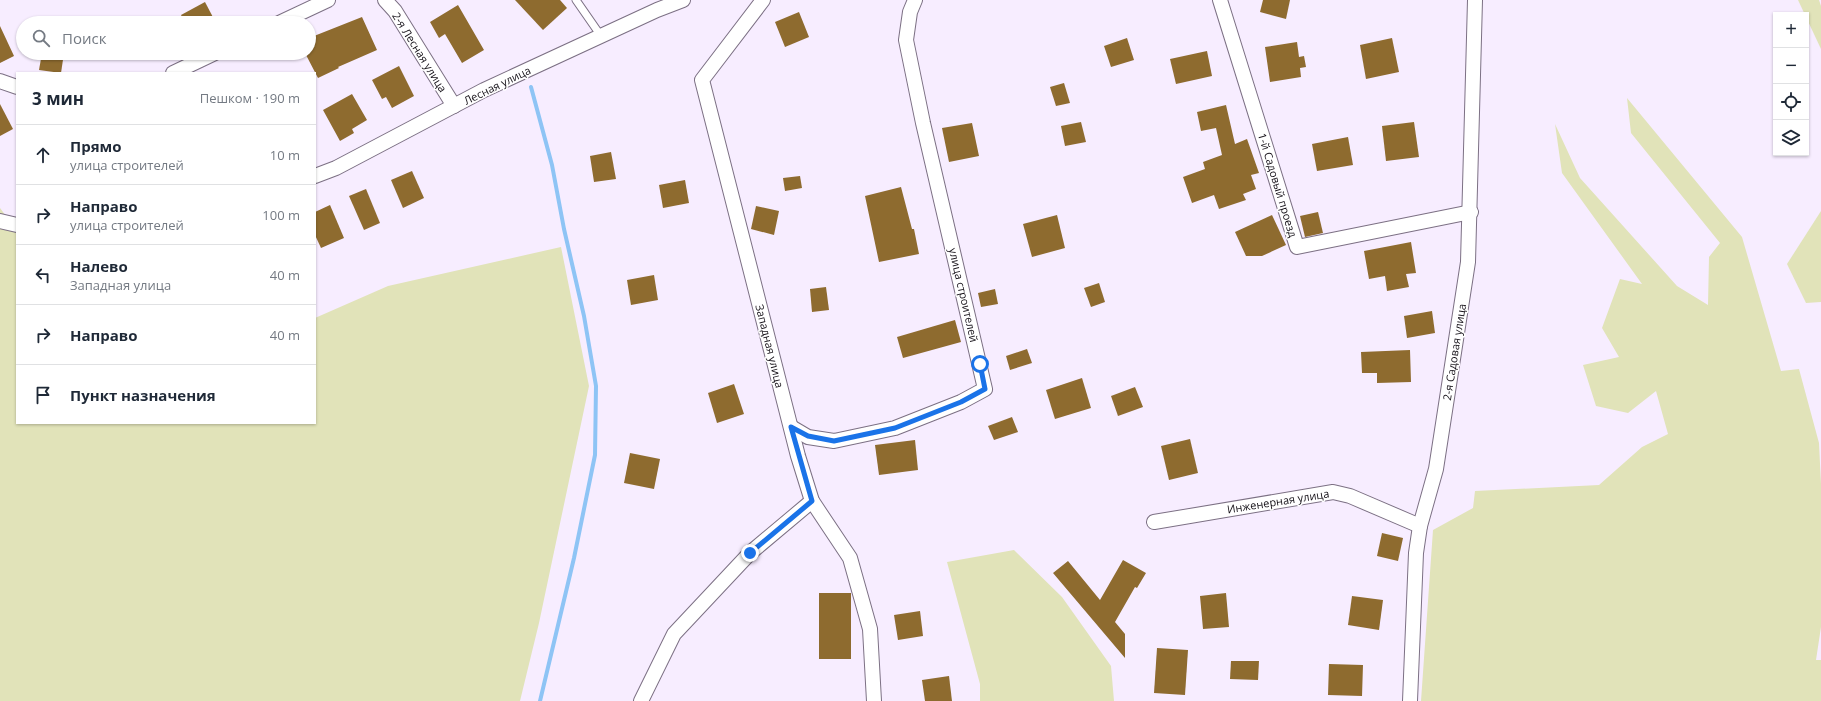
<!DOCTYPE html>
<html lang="ru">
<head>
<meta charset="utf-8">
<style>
	body { margin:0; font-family:"Open Sans",sans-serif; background:#f2f2f3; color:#1f2937 }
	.controls { position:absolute; right:12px; top:12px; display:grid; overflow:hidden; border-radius:0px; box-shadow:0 1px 3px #0004 }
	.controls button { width:36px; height:36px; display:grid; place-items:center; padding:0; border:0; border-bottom:1px solid #e0e1e3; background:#fff; color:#1f2937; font:20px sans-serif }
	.stop { position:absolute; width:12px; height:12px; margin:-9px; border:3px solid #1a73e8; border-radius:50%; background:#fff }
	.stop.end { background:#1a73e8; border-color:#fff; box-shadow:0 1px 4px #0008 }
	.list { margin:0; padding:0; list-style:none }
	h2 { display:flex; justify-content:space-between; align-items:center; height:52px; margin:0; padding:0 16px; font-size:17px }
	h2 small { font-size:13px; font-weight:400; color:#747a83 }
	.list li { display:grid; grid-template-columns:26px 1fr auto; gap:12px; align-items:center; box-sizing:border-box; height:60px; padding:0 16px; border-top:1px solid #e0e1e3 }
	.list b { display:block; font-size:15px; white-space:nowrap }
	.list p { margin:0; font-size:13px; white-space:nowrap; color:#747a83 }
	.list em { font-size:13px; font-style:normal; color:#747a83 }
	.icon { flex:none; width:22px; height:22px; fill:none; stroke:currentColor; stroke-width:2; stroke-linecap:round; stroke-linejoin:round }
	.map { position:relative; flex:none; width:1821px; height:701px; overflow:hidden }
	.search { position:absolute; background:#fff; box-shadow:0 1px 3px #0004; left:16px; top:16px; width:300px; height:44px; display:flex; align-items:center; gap:10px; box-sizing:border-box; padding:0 14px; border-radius:22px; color:#747a83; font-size:15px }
	.panel { position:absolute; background:#fff; box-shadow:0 1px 3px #0004; left:16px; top:72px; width:300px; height:352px; border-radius:0px }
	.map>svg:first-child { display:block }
	.green { fill:#e1e3b9 }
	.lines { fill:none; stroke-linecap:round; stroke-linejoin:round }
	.stream { stroke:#8ec4f5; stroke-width:4 }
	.building { fill:#8e6b2f }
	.service-casing { stroke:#7c7084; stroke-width:9 }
	.minor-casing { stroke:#7c7084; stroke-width:16 }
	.service { stroke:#fff; stroke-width:7 }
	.minor { stroke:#fff; stroke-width:14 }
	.route { stroke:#1a73e8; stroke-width:5 }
	.labels { text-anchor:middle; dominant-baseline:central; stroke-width:3; stroke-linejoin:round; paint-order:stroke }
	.street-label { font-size:11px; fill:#141017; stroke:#fff }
</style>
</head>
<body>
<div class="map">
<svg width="1821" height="701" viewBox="0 0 1821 701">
	<rect width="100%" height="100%" fill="#f7edff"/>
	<g class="green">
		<polygon points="1798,0 1819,0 1821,6 1821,49"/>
		<polygon points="1627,98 1742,237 1781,371 1799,369 1819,443 1821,484 1821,627 1816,660 1821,660 1821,701 1421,701 1433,530 1473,508 1475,491 1599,485 1642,447 1668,434 1656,391 1628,413 1596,406 1583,365 1619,357 1602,328 1620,279 1642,284 1562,173 1555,124 1580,178 1677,286 1708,305 1709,257 1720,243 1631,133"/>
		<polygon points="0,208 17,231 17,423 315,423 315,318 388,286 561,247 589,386 539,623 520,701 0,701"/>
		<polygon points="1821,211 1821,302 1806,303 1787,264"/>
		<polygon points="1014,550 1062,597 1111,666 1114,701 980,701 980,684 947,562"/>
	</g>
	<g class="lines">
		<polyline class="stream" points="531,87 552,165 564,229 584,316 596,386 595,455 574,558 540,701"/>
	</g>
	<g class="building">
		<polygon points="515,0 560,0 567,8 543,30"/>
		<polygon points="1263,0 1290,0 1286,19 1260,12"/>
		<polygon points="205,2 216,23 185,23 181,15"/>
		<polygon points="458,5 484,50 462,63 445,34 439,38 430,22"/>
		<polygon points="799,12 809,37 785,47 775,22"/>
		<polygon points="362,17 377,50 338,67 339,68 318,78 305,53 309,53 309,38"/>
		<polygon points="0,26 14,56 0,63"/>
		<polygon points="1127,38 1134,60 1111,67 1104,46"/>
		<polygon points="1392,38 1399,72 1366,79 1360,45"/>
		<polygon points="1297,42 1299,57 1304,56 1306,67 1300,68 1301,77 1270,82 1265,47"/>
		<polygon points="1207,51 1212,76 1176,84 1170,59"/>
		<polygon points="42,53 64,53 61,73 39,70"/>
		<polygon points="399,66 414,96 392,108 386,97 382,99 372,80"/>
		<polygon points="1064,83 1070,103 1056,106 1050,87"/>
		<polygon points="352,94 367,120 352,129 354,133 340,141 323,110"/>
		<polygon points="0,104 13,129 0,136"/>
		<polygon points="1226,105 1235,144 1247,139 1259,173 1251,175 1256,189 1243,194 1246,200 1219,209 1214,195 1192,203 1183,177 1205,169 1203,162 1222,155 1216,128 1201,131 1197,112"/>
		<polygon points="1081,122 1086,142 1065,146 1061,126"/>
		<polygon points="1414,122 1419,157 1386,161 1382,126"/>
		<polygon points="972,123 979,156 949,162 942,128"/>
		<polygon points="1348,137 1353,165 1317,171 1312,144"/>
		<polygon points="611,152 616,179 594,182 590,156"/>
		<polygon points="412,171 424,198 403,208 391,180"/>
		<polygon points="800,176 802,188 785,191 783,178"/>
		<polygon points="685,180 689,203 663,208 659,185"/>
		<polygon points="901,187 912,229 914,229 919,254 879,262 865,196"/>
		<polygon points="366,189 380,223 364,230 349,196"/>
		<polygon points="330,205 344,238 321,248 315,235 315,212"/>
		<polygon points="756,206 779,211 774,235 751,229"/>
		<polygon points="1318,212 1323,233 1305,237 1300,216"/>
		<polygon points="1057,215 1065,248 1032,257 1023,224"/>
		<polygon points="1272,215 1286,245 1262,256 1246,256 1235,232"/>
		<polygon points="1411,242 1416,273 1406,274 1409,287 1387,291 1385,276 1369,279 1364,251"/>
		<polygon points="654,275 658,300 631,305 627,280"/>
		<polygon points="1099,283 1105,302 1091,307 1084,288"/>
		<polygon points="826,287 829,310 812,312 810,289"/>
		<polygon points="995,289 998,304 981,307 978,293"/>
		<polygon points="1432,311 1435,333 1407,338 1404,316"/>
		<polygon points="955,320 961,342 903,358 897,337"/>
		<polygon points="1027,349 1032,363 1010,370 1006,356"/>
		<polygon points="1410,350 1411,382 1377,383 1377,373 1362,373 1361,352"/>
		<polygon points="1082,378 1091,408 1055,419 1046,390"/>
		<polygon points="734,384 744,414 717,423 708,393"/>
		<polygon points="1135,387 1143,407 1118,416 1111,396"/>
		<polygon points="1012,417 1018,432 994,440 988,426"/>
		<polygon points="1190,439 1198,473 1169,480 1161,446"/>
		<polygon points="915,440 918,470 879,475 875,445"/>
		<polygon points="630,453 660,459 654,489 624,483"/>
		<polygon points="1382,533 1403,538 1398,561 1377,556"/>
		<polygon points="1123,560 1146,573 1137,588 1135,587 1115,622 1125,634 1125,658 1053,573 1068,561 1100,600"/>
		<rect x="819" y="593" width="32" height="66"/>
		<polygon points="1226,593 1229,627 1203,629 1200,596"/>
		<polygon points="1352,596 1383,600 1379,630 1348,625"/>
		<polygon points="920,611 923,636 898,640 894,615"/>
		<polygon points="1157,648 1188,650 1185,695 1154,693"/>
		<polygon points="1231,661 1259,661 1258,680 1230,679"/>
		<polygon points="1329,664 1363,665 1362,696 1328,695"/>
		<polygon points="949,676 952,701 925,701 922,680"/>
	</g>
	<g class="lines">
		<g class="service-casing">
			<polyline id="service" points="576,0 601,36"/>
		</g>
		<g class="minor-casing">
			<g id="minor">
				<polyline points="385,0 395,11 454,106"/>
				<polyline points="763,0 702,80 798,456 812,501 850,558 870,629 874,701"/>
				<polyline points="1220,0 1297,247 1471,212"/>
				<polyline points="279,23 328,0"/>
				<polyline points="173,73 215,53"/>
				<polyline points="0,81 17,87"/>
				<polyline points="315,176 336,168 484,90 657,10 683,0"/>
				<polyline points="0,221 17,225"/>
				<polyline points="791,427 808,437 834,441 895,428 961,402 985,389 923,123 906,40 910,12 915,0"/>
				<polyline points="1154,522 1333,492 1350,496 1420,526"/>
				<polyline points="641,701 674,634 750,553 812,501"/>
				<polyline points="1410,701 1416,553 1420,526 1436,469 1468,262 1475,0"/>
			</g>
		</g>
		<use href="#service" class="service"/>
		<use href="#minor" class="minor"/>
	</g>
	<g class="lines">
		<polyline class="route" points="750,553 812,501 791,427 808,436 834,441 895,428 961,402 985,389 980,364"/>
	</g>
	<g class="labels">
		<g class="street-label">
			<text transform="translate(420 52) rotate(58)">2-я Лесная улица</text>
			<text transform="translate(497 85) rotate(-26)">Лесная улица</text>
			<text transform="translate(1278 185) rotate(73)">1-й Садовый проезд</text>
			<text transform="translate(964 295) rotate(77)">улица строителей</text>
			<text transform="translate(770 346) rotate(76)">Западная улица</text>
			<text transform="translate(1454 352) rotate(-81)">2-я Садовая улица</text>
			<text transform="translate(1278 501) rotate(-9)">Инженерная улица</text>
		</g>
	</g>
</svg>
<div class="controls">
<button>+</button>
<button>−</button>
<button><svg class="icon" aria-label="locate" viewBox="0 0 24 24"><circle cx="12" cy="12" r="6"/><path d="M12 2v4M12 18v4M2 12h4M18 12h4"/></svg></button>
<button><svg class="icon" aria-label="layers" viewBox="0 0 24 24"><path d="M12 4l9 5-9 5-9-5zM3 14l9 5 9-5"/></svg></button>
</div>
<div class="stop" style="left:980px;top:364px"></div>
<div class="stop end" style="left:750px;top:553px"></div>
<div class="search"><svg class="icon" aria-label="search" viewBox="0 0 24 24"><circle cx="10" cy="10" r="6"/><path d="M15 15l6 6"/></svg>Поиск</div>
<section class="panel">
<h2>3 мин<small>Пешком · 190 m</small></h2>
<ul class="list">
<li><svg class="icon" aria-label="ahead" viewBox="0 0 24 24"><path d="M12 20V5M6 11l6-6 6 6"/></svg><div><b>Прямо</b><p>улица строителей</p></div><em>10 m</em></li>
<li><svg class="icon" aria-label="right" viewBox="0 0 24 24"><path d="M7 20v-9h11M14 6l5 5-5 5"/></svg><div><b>Направо</b><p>улица строителей</p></div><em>100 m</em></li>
<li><svg class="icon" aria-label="left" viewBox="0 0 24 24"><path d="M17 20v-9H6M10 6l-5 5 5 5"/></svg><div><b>Налево</b><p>Западная улица</p></div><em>40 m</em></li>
<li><svg class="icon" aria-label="right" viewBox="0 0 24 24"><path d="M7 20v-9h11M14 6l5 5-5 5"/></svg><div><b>Направо</b></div><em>40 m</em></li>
<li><svg class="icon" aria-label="arrive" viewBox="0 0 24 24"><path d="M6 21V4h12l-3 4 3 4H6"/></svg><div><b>Пункт назначения</b></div></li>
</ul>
</section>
</div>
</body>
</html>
